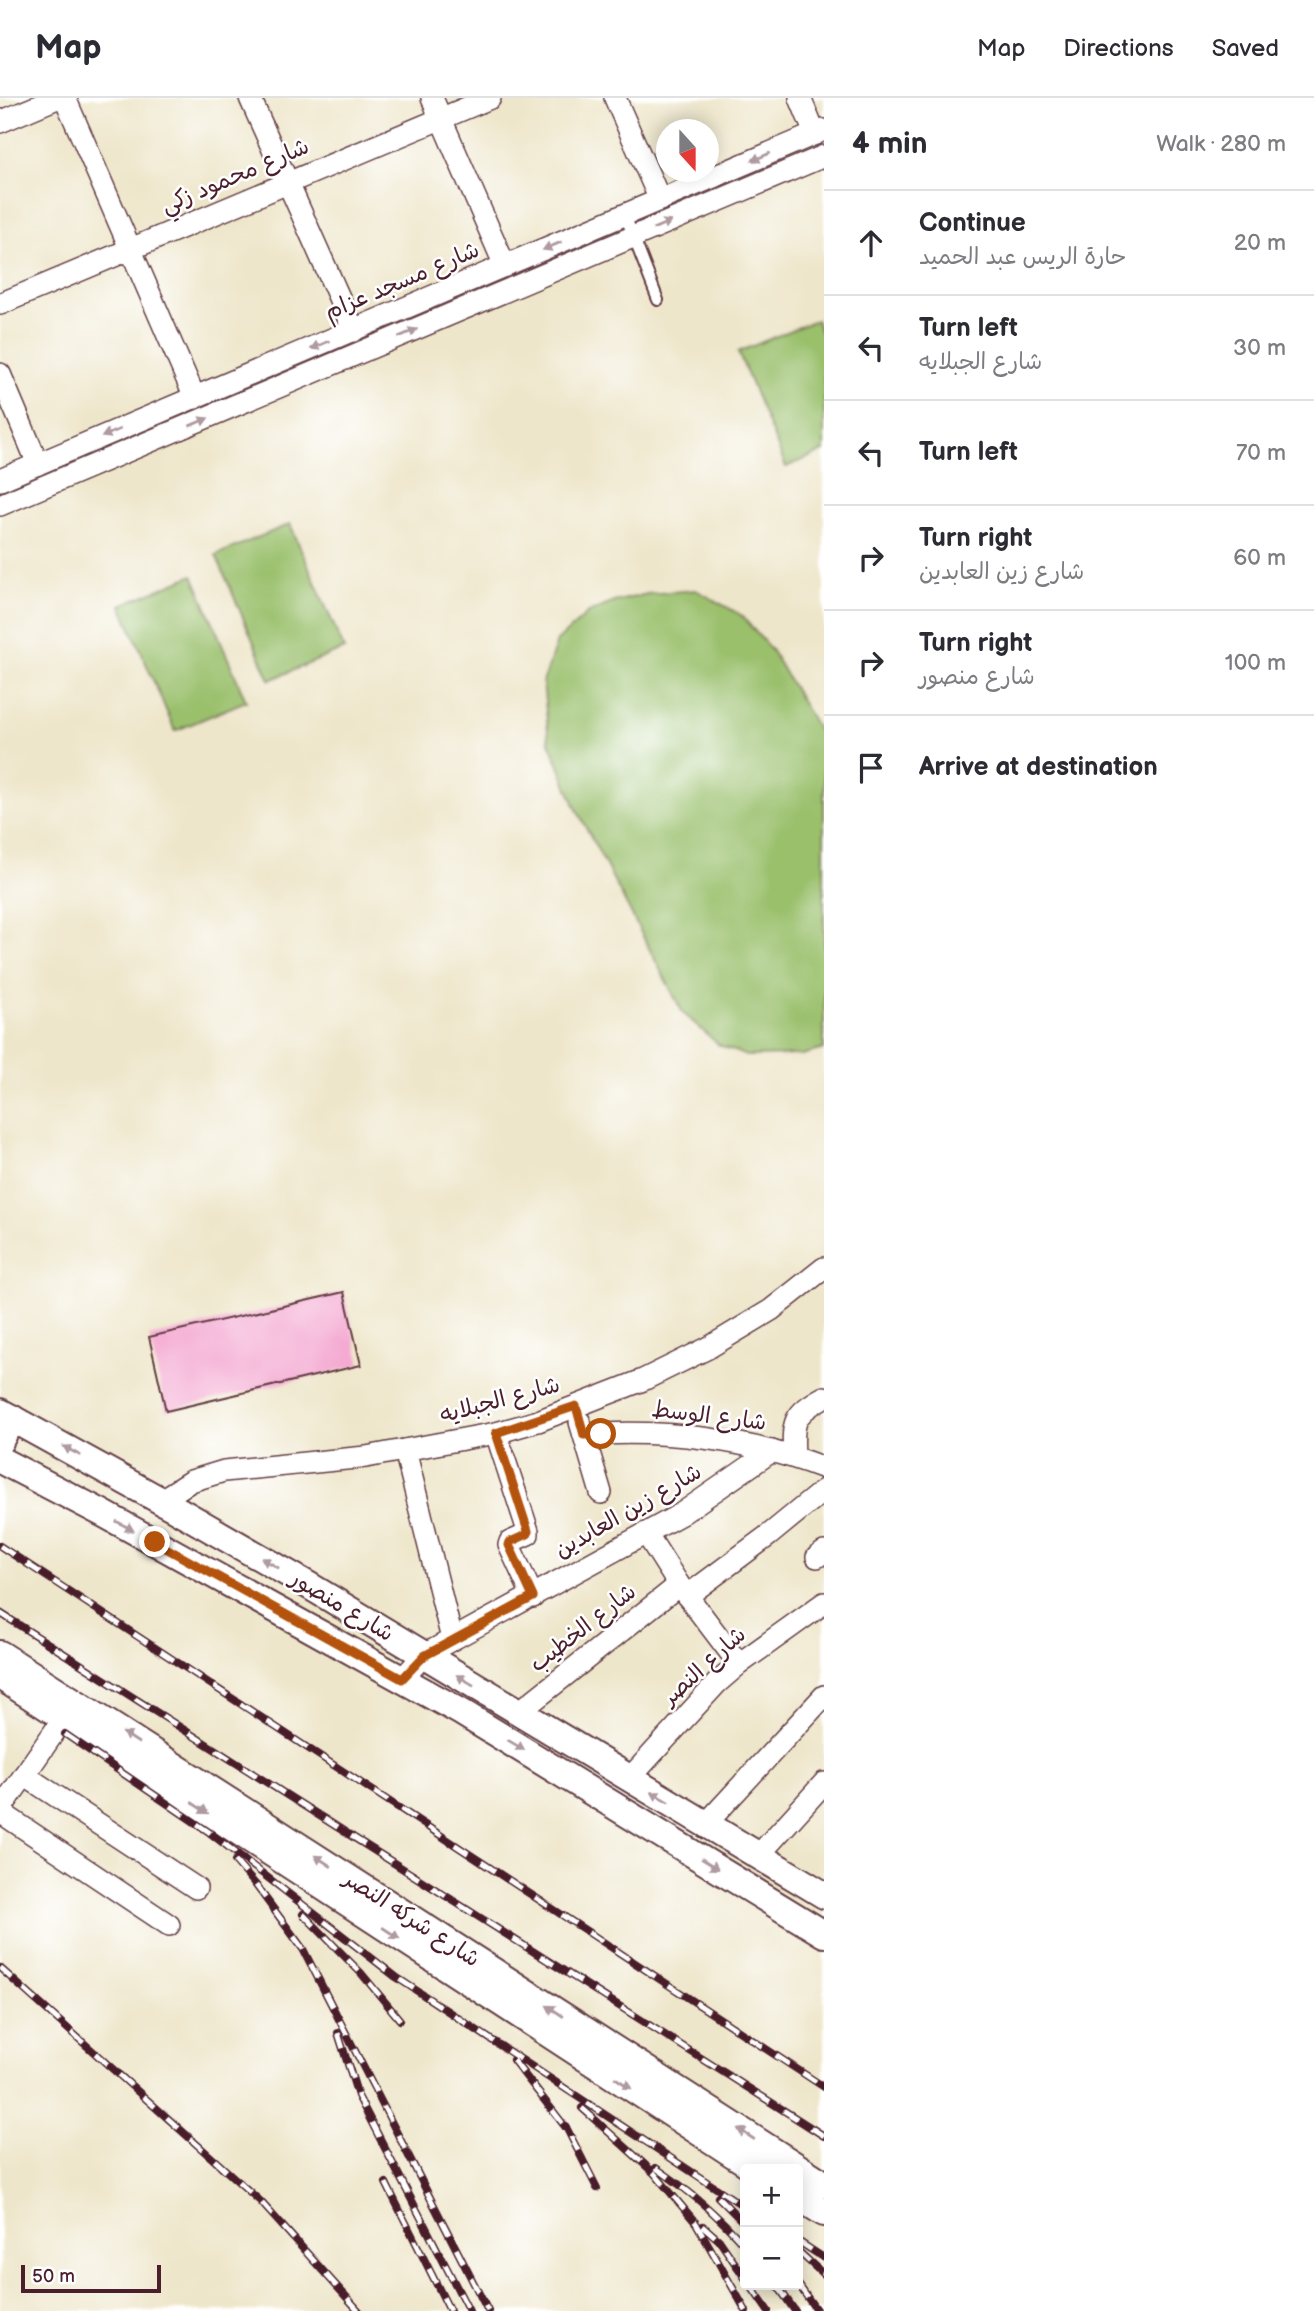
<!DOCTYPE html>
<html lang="en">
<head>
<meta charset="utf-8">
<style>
	body { margin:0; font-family:"Balsamiq Sans","Playpen Sans Arabic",sans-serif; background:#f2f2f3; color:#2b2b33 }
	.controls { position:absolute; right:21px; bottom:21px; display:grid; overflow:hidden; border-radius:7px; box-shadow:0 4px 18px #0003 }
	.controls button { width:63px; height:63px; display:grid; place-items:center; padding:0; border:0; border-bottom:2px solid #e1e1e2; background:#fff; color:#2b2b33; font:35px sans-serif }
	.compass { position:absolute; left:656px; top:21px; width:63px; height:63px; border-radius:50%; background:#fff; box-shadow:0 4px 18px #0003; rotate:159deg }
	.scale { position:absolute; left:21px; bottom:18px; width:140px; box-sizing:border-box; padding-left:7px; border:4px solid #4a1f2b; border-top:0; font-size:19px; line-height:24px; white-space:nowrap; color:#4a1f2b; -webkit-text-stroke:5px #fff; paint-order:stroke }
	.stop { position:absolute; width:21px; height:21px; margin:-16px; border:5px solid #b45309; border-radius:50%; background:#fff }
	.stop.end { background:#b45309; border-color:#fff; box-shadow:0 2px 7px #0008 }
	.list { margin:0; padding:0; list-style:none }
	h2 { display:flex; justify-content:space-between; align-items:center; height:91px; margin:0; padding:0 28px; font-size:30px }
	h2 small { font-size:23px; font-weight:400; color:#7c7c81 }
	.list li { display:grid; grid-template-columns:46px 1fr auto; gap:21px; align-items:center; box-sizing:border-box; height:105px; padding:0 28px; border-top:2px solid #e1e1e2 }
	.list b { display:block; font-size:26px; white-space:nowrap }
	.list p { margin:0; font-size:23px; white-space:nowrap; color:#7c7c81 }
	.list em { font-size:23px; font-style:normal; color:#7c7c81 }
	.icon { flex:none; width:38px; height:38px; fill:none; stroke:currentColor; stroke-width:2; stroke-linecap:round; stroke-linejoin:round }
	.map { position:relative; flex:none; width:824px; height:2213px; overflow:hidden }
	header { display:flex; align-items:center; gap:42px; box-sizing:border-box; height:98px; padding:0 35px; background:#fff; border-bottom:2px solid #e1e1e2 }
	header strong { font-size:33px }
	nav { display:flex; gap:38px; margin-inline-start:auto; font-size:24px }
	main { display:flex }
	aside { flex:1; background:#fff }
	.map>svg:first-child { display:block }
	.green { fill:#9ac06c; stroke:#72704c; stroke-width:2 }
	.building { fill:#f4aad2 }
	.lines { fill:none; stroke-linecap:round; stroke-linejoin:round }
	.service-casing { stroke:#633d43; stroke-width:14 }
	.minor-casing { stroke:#633d43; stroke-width:24 }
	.tertiary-casing { stroke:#633d43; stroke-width:30 }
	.service { stroke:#fff; stroke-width:10 }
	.minor { stroke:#fff; stroke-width:21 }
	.tertiary { stroke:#fff; stroke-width:26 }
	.rail-casing { stroke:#4a1f2b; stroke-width:8 }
	.rail { stroke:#fff; stroke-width:5; stroke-dasharray:16; stroke-linecap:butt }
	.oneway { fill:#ae9aa0 }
	.route { stroke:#b45309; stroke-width:9 }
	.labels { text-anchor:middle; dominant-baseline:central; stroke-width:5; stroke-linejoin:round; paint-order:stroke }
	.street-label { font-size:23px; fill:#4a1f2b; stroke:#fff }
</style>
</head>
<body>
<header>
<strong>Map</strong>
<nav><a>Map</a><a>Directions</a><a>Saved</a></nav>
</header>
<main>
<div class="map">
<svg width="824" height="2213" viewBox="0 0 824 2213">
	<rect width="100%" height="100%" fill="#fff"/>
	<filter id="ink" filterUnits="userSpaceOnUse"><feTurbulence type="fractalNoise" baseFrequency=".0143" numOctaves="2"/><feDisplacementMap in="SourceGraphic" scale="14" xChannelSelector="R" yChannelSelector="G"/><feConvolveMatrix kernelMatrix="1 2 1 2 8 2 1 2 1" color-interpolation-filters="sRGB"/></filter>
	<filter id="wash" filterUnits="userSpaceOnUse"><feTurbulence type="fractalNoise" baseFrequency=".00686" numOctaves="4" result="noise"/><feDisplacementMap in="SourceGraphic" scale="28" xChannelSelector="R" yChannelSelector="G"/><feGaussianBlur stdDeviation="1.57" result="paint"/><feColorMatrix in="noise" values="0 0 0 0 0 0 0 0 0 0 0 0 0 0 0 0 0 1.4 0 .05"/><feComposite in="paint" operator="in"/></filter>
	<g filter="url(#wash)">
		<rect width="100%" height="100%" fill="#eee6ca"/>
		<g class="green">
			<polygon points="816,222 824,241 824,353 786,369 738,254"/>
			<polygon points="290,426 344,551 270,582 216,457"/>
			<polygon points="193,477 246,603 175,633 121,507"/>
			<polygon points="696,492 741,517 772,553 824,642 824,951 802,957 746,958 719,947 683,915 576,710 549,643 543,584 557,543 588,515 614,504 647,496"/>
		</g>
		<g id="blocks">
			<polygon class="building" points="344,1194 361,1267 166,1313 149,1239"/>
		</g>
	</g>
	<g filter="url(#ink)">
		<use href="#blocks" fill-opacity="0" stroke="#633d43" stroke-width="2"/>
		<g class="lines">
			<g class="service-casing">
				<polyline id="service" points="625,117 658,202"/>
			</g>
			<g class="minor-casing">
				<g id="minor">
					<polyline points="65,0 195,300"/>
					<polyline points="250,0 354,233"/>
					<polyline points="432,0 505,168"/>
					<polyline points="615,0 660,102"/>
					<polyline points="800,0 815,36"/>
					<polyline points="0,24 57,0"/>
					<polyline points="0,206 490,0"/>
					<polyline points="0,276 38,366"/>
					<polyline points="0,382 824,32"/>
					<polyline points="0,407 824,58"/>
					<polyline points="580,1324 601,1395"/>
					<polyline points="496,1335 528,1433 528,1436 510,1444 509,1447 533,1499"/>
					<path d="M 584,1337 C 664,1331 749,1341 824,1370"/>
					<polyline points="405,1352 452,1541"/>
					<path d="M 794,1358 C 792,1324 793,1316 824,1299"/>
					<polyline points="161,1402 191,1383 224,1373 366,1359 496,1335 538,1323 643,1282 708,1250 771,1212 824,1170"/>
					<polyline points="646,1435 679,1487 739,1566"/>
					<polyline points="817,1459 824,1454"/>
					<polyline points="687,1498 769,1437 824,1392"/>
					<polyline points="402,1581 424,1557 681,1416 772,1353"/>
					<polyline points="519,1614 679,1487"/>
					<polyline points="24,1677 196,1790"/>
					<polyline points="629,1681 717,1585 739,1566 824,1505"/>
					<polyline points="0,1712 64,1620"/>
					<polyline points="0,1714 169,1827"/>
					<polyline points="706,1726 824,1598"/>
					<polyline points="758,1758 824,1685"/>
				</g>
			</g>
			<g class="tertiary-casing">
				<g id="tertiary">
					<polyline points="0,1314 176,1411 308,1487 824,1797"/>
					<polyline points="0,1343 12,1320"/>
					<polyline points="0,1362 104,1416 461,1614 824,1836"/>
					<polyline points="0,1556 824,2086"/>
					<polyline points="0,1578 756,2071"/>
					<polyline points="798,2098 824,2115"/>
				</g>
			</g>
			<use href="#service" class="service"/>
			<use href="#minor" class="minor"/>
			<use href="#tertiary" class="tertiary"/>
			<g class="rail-casing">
				<g id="rail">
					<polyline points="0,1448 824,1989"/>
					<polyline points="0,1515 824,2038"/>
					<polyline points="65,1636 209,1734 396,1879 745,2109"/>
					<polyline points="235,1763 255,1786 303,1851 488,2213"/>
					<polyline points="303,1816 361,1875 400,1922"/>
					<polyline points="0,1870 260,2103 359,2213"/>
					<polyline points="338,1935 358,1998 469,2213"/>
					<polyline points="513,1962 567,2031 597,2090"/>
					<polyline points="582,2010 654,2075 696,2125 746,2213"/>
					<path d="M 656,2070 C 689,2092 719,2118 745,2148"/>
					<polyline points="386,2085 450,2213"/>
					<polyline points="718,2099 745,2126"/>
					<polyline points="703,2128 719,2142 745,2180"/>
					<polyline points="798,2143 824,2160"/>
					<polyline points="798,2153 824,2177"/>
					<polyline points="798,2186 817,2213"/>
					<polyline points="750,2187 768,2213"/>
					<polyline points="777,2187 795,2213"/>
				</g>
			</g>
			<use href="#rail" class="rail"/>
		</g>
		<defs><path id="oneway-solid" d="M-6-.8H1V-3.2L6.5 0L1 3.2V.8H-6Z" transform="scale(1.75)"/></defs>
		<g class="oneway">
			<use href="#oneway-solid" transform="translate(761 59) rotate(157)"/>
			<use href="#oneway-solid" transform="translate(662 127) rotate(-23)"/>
			<use href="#oneway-solid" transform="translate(552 148) rotate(157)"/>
			<use href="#oneway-solid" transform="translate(408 235) rotate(-23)"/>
			<use href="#oneway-solid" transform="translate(320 247) rotate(157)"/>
			<use href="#oneway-solid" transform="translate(199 324) rotate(-23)"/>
			<use href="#oneway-solid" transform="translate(111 335) rotate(157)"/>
			<use href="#oneway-solid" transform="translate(72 1353) rotate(-151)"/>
			<use href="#oneway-solid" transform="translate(125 1428) rotate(29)"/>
			<use href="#oneway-solid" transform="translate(270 1465) rotate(-150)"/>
			<use href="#oneway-solid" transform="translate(465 1582) rotate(-149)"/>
			<use href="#oneway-solid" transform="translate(131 1640) rotate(-147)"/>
			<use href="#oneway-solid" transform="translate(516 1647) rotate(31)"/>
			<use href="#oneway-solid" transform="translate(660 1699) rotate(-149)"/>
			<use href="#oneway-solid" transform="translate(200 1710) rotate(33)"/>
			<use href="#oneway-solid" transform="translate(323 1763) rotate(-147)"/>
			<use href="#oneway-solid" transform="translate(710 1766) rotate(32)"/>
			<use href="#oneway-solid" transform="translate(391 1835) rotate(33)"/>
			<use href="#oneway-solid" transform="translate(555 1913) rotate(-147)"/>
			<use href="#oneway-solid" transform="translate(623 1985) rotate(33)"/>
			<use href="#oneway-solid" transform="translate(746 2036) rotate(-147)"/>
		</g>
	</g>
	<g class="lines" filter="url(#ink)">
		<polyline class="route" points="155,1444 402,1581 424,1558 533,1499 509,1447 510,1444 528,1436 528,1433 496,1335 576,1308 584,1337 601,1336"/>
	</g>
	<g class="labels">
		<g class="street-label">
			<text transform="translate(235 78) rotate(-23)">شارع محمود زكي</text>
			<text transform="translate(402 183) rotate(-23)">شارع مسجد عزام</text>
			<text transform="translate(500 1302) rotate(-15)">شارع الجبلايه</text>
			<text transform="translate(709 1318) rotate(7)">شارع الوسط</text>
			<text transform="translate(628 1413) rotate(-30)">شارع زين العابدين</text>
			<text transform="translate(342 1508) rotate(31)">شارع منصور</text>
			<text transform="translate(583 1530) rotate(-38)">شارع الخطيب</text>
			<text transform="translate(704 1568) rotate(-42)">شارع النصر</text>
			<text transform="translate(412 1821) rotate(33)">شارع شركه النصر</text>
		</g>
	</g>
</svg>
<div class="controls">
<button>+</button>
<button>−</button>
</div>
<svg class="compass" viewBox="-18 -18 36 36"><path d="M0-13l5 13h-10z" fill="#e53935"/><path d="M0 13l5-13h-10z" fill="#7c7c81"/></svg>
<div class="scale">50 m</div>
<div class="stop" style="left:601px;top:1336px"></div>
<div class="stop end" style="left:155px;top:1444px"></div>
</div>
<aside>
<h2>4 min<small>Walk · 280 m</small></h2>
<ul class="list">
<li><svg class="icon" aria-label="ahead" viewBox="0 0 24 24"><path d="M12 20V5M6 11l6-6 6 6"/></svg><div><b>Continue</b><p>حارة الريس عبد الحميد</p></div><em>20 m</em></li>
<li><svg class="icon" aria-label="left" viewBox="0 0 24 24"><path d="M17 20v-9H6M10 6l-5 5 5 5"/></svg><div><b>Turn left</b><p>شارع الجبلايه</p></div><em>30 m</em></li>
<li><svg class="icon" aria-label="left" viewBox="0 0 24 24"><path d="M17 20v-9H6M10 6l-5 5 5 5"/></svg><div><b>Turn left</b></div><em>70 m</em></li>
<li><svg class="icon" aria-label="right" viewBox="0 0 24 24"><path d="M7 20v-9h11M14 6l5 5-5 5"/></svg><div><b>Turn right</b><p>شارع زين العابدين</p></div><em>60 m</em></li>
<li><svg class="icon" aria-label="right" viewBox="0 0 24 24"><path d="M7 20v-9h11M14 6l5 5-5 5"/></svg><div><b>Turn right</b><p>شارع منصور</p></div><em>100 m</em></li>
<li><svg class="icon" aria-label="arrive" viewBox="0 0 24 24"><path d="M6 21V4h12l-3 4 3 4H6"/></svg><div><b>Arrive at destination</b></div></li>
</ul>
</aside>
</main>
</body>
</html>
